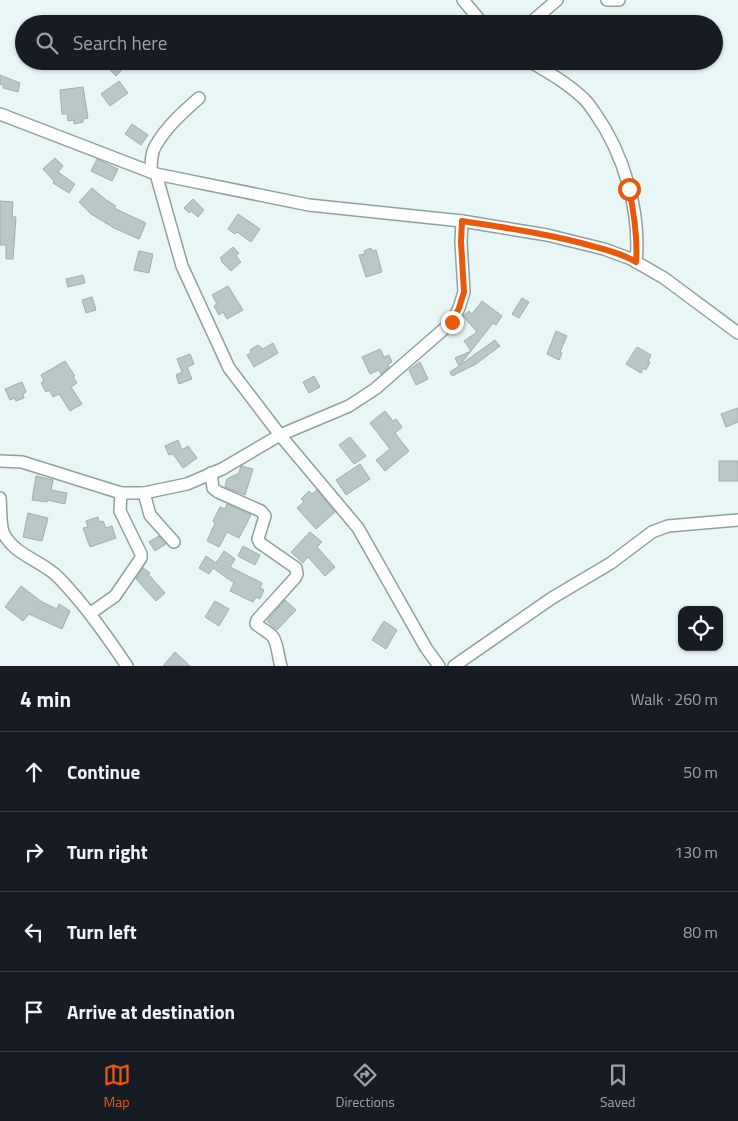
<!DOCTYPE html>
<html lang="en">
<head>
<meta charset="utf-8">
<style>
	body { margin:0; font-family:"Titillium Web",sans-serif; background:#20242c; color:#f1f3f6 }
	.controls { position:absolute; right:15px; bottom:15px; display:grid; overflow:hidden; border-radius:10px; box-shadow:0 1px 4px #0004 }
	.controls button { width:45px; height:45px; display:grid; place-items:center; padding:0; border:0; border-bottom:1px solid #363941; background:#171b24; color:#f1f3f6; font:25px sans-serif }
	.stop { position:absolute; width:15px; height:15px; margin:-11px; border:4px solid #ea580c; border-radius:50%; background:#fff }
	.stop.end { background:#ea580c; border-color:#fff; box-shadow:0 1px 5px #0008 }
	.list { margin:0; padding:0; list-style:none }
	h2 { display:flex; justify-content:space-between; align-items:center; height:65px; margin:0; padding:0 20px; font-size:21px }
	h2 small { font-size:16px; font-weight:400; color:#9ea1a6 }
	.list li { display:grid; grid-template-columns:32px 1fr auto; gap:15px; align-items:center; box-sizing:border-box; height:80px; padding:0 20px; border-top:1px solid #363941 }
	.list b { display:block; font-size:19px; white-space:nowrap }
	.list em { font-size:16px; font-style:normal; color:#9ea1a6 }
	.icon { flex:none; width:28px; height:28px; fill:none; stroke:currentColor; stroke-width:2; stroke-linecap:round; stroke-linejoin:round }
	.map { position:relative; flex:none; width:738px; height:666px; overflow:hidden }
	.search { position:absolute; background:#171b24; box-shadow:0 1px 4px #0004; left:15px; right:15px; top:15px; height:55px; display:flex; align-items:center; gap:12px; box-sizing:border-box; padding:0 18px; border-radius:28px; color:#9ea1a6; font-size:19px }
	.sheet { height:385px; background:#171b24 }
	nav { display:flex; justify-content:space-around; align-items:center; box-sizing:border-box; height:70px; border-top:1px solid #363941; background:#171b24; font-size:14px; color:#9ea1a6 }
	nav a { display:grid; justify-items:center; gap:2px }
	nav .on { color:#ea580c }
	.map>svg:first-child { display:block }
	.building { fill:#bac7c7; stroke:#a1aeae }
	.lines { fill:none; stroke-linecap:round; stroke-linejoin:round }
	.minor-casing { stroke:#929f9f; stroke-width:14 }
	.minor { stroke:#fff; stroke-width:11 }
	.route { stroke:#ea580c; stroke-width:6 }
</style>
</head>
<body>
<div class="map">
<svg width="738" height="666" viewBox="0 0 738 666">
	<rect width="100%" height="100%" fill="#e8f6f6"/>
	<g class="building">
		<polygon points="101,61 130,61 116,76"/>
		<polygon points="0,75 20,83 18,92 3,88 4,86 0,84"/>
		<polygon points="119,81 128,93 110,106 101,94"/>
		<polygon points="83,87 88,118 83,119 83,122 74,124 74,120 68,121 67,114 62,114 60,90"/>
		<polygon points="132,124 148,135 141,145 125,134"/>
		<polygon points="55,158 63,166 58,172 75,184 69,193 53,183 54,181 43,169"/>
		<polygon points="97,159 118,169 112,181 91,171"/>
		<polygon points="92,188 106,200 116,206 114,208 146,223 139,239 114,228 91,214 79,202"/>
		<polygon points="193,199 204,210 198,217 191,211 189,213 184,208"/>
		<polygon points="0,201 13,202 12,217 16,217 13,259 6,259 6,245 0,245"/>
		<polygon points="238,214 260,229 251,242 237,232 235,234 228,229"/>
		<polygon points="233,247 239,253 236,256 241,262 231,271 221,261 222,260 220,258"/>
		<polygon points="371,248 372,251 376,250 382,272 366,277 359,255 365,254 364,251"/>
		<polygon points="139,251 153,254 149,273 134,270"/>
		<polygon points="83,275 85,283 68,287 66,279"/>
		<polygon points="228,286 243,310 227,319 223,312 219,315 214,306 217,304 212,295"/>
		<polygon points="92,297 96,310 86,313 82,300"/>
		<polygon points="522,298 529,302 519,318 512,314"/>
		<polygon points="482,301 502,316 496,325 493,323 460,365 495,340 500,346 476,364 452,376 450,372 459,366 455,358 471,351 464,341 477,332 463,316 469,311 472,314"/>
		<polygon points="556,331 567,336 560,352 562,353 559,360 547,354"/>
		<polygon points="273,343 278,353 254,367 247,355 251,353 250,350 258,345 263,349"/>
		<polygon points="637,347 651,355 648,361 650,362 646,370 643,368 641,373 626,364"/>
		<polygon points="380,349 384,357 389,355 392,362 388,364 389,367 381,374 379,370 370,374 362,357"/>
		<polygon points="190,354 194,364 187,367 192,379 179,384 176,375 182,372 177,359"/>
		<polygon points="65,361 75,376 73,377 77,383 71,387 82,404 70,411 59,394 53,397 49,390 46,392 41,383 44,381 41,375"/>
		<polygon points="420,362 428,379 416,385 409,370"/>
		<polygon points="314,376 320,387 309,393 303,382"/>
		<polygon points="22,382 26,392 23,394 24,398 16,401 15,398 10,400 5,389"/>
		<polygon points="738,408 738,422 726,427 721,414"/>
		<polygon points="385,411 393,421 396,419 402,427 395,433 409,451 385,471 376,460 390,449 370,423"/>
		<polygon points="350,437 366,456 354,464 339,445"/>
		<polygon points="178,440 182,450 188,446 197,458 183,468 173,454 169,455 165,446"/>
		<rect x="719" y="461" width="19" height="20"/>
		<polygon points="360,464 370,479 346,495 336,480"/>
		<polygon points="241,466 253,469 245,495 225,487 227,479 239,473"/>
		<polygon points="36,476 53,480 51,490 67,493 65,504 47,500 47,502 32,500"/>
		<polygon points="317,490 335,512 316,529 297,508 304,502 301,499 309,491 312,494"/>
		<polygon points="227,504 251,515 239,538 227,532 219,547 207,541 215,523 213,521 220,507 225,509"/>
		<polygon points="28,513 48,518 42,541 23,537"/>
		<polygon points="98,517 99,522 103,521 106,528 112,526 116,538 90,547 83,528 88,527 86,521"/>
		<polygon points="310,532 322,542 317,547 335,567 325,576 308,557 303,563 291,552"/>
		<polygon points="159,536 166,544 155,551 149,542"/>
		<polygon points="243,546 260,555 255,565 238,556"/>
		<polygon points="224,551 235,559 230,567 262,583 260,588 264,590 260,599 256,597 253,602 230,591 234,583 213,568 209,574 199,568 206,556 216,563"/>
		<polygon points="143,568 150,573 148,574 165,593 156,601 136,579"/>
		<polygon points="21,586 42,602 57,609 59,604 70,611 62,629 29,614 23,621 5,607"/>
		<polygon points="285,600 296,610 277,630 267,621"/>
		<polygon points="215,601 229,609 219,626 205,617"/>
		<polygon points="384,621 397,630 386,649 372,640"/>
		<polygon points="175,652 190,666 163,666"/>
	</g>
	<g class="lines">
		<g class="minor-casing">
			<g id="minor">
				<polyline points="463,0 483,24"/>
				<polyline points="607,0 619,0"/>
				<polyline points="529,24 557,0"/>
				<path d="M 529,61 C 548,72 567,83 583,98 C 588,102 591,108 595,113 C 624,154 641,212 636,262"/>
				<polyline points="0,114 156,174 309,205 462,221 547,235 604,249 631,259 664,278 738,333"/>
				<path d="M 151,172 C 151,164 151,152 156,145 C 167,126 183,112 199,98"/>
				<polyline points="156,174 182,266 229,368 280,435 358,528 426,648 439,666"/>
				<polyline points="0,461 22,462 121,493 144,493 187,484 222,469 280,435 349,406 375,389 452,322 459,308 464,292 461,242 462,221"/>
				<path d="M 211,473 L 213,488 L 218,492 L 261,511 L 265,516 L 258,539 L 260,543 L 296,568 L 297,574 L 295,578 L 257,620 L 256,624 C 262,629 269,632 273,637 C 278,644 278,658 281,666"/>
				<polyline points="144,493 150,515 174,542"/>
				<path d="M 0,498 C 1,508 0,523 3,532 C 13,555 43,561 59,578 C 85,605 106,635 127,666"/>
				<polyline points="91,613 115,596 141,558 141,554 120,511 121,493"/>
				<polyline points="454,666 552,598 611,563 652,532 668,526 738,520"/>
			</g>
		</g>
		<use href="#minor" class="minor"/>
	</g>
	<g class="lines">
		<path class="route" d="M 452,322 L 459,308 L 464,292 L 461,242 L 462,221 C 506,228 550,234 592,246 C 607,250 623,254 636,262 C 638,237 634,213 629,189"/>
	</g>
</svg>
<div class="controls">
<button><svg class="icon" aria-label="locate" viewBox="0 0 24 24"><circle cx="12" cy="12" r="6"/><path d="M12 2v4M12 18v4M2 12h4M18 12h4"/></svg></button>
</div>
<div class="stop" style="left:629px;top:189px"></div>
<div class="stop end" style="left:452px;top:322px"></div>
<div class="search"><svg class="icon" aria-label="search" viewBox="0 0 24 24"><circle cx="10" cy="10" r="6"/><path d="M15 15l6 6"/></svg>Search here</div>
</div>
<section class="sheet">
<h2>4 min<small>Walk · 260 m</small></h2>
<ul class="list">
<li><svg class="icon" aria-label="ahead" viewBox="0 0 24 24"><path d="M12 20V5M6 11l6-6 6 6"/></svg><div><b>Continue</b></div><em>50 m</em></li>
<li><svg class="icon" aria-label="right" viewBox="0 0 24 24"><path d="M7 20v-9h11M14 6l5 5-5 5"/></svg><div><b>Turn right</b></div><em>130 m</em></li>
<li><svg class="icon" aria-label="left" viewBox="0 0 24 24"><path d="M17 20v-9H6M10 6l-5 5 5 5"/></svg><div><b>Turn left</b></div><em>80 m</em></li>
<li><svg class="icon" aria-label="arrive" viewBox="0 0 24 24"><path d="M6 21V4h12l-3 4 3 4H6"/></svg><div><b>Arrive at destination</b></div></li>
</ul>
</section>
<nav>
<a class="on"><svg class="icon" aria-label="map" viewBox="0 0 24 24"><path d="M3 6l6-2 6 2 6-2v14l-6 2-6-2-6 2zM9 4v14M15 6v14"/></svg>Map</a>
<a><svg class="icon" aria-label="directions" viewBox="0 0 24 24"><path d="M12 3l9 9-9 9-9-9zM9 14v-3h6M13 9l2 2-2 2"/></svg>Directions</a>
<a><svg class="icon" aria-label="saved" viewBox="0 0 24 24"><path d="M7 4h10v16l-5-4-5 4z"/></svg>Saved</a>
</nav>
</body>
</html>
